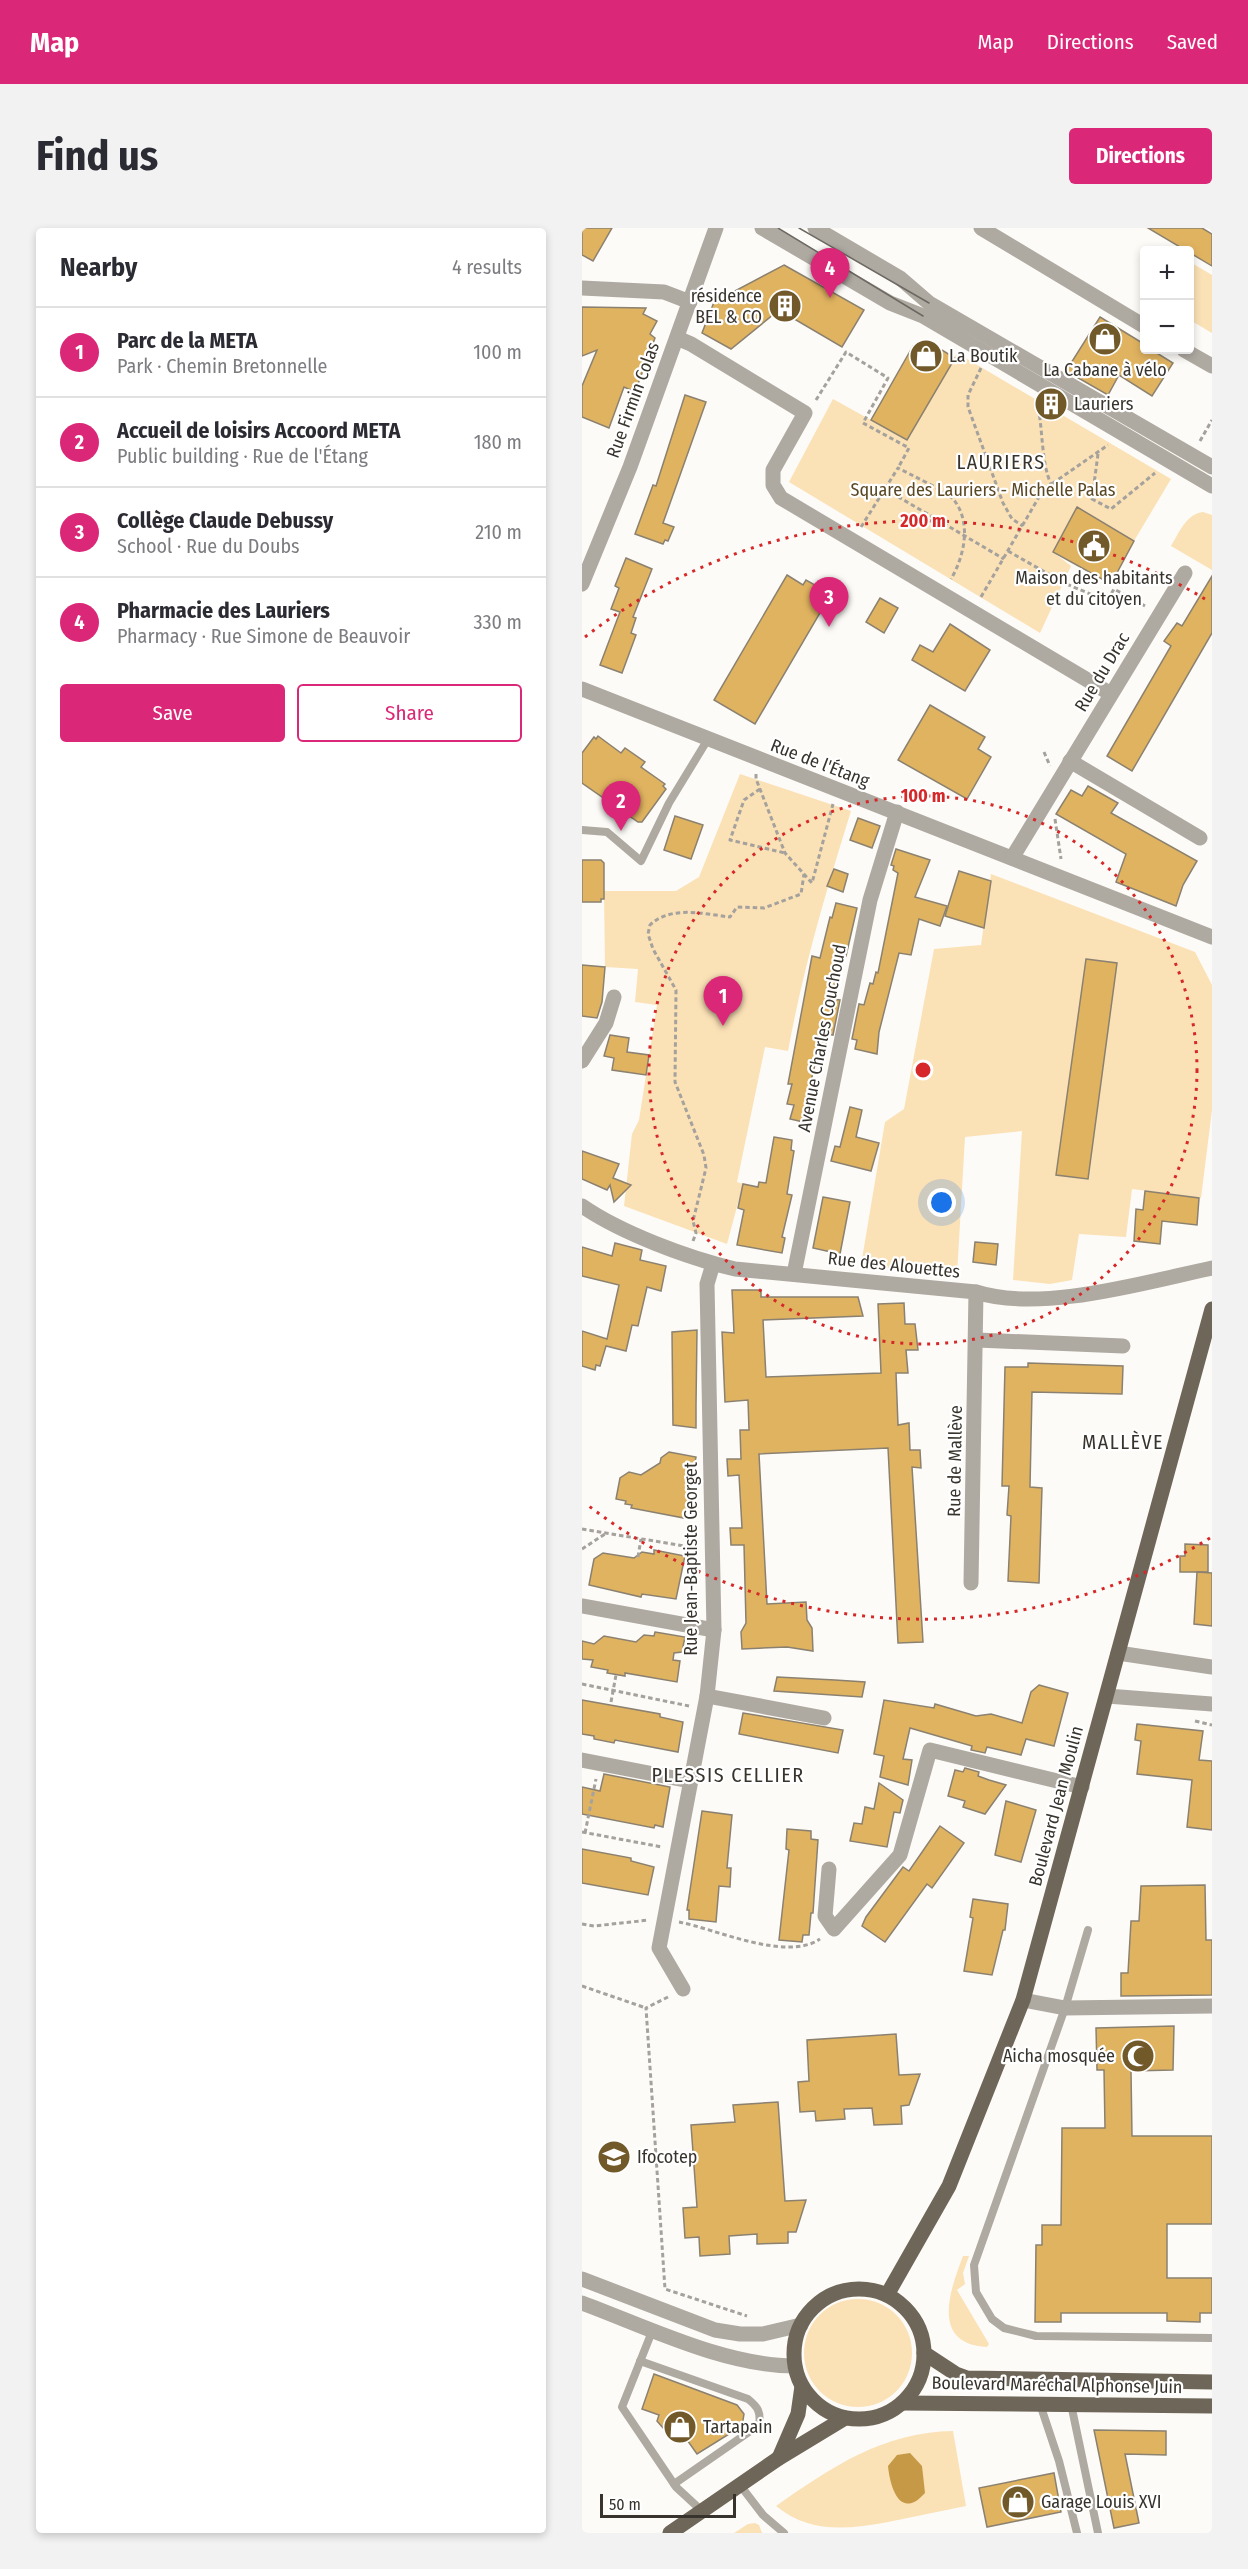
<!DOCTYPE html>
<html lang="en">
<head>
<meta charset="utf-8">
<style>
	body { margin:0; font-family:"Fira Sans Condensed",sans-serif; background:#f2f2f3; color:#2b2b33 }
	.controls { position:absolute; right:18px; top:18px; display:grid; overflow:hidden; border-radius:6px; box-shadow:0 3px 9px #0003 }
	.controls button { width:54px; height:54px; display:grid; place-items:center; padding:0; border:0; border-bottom:2px solid #e1e1e2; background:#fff; color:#2b2b33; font:30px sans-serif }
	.scale { position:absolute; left:18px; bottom:15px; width:136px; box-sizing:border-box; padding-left:6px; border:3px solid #38342d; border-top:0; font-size:16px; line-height:21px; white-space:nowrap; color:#38342d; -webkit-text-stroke:4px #fff; paint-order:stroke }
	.you { position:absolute; left:360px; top:975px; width:21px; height:21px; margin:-15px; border:4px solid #fff; border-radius:50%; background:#1a73e8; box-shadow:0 0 0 9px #1a73e833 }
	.badge { display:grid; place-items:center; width:39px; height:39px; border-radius:50%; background:#db2777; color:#fff; font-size:20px; font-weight:700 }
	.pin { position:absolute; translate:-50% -50px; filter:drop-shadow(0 2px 3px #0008) }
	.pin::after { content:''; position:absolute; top:32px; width:21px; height:18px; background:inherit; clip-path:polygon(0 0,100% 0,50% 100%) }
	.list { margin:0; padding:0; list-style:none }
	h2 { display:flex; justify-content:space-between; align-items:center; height:78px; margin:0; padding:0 24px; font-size:26px }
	h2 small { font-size:20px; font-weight:400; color:#7c7c81 }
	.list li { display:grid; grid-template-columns:39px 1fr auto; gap:18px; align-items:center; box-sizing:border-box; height:90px; padding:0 24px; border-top:2px solid #e1e1e2 }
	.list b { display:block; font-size:22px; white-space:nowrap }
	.list p { margin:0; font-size:20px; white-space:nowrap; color:#7c7c81 }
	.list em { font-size:20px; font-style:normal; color:#7c7c81 }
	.actions { display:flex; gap:12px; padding:18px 24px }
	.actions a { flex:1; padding:14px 0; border:2px solid #db2777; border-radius:6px; text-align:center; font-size:21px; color:#db2777 }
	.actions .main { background:#db2777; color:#fff }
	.map { position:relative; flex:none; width:630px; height:2305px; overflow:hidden; border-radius:6px }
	header { display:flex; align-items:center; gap:36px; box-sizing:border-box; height:84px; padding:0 30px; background:#db2777; color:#fff }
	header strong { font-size:28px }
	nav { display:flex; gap:33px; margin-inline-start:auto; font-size:21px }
	.intro { display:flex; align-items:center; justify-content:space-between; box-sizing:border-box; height:144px; padding:0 36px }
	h1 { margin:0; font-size:42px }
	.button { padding:15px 27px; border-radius:6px; background:#db2777; color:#fff; font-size:21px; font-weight:700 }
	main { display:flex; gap:36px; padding:0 36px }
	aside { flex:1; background:#fff; border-radius:6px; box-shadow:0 3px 9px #0003 }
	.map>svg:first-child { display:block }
	.green { fill:#fbe1b6 }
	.water { fill:#c59945 }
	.building { fill:#e0b360; stroke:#8b8170; stroke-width:1.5 }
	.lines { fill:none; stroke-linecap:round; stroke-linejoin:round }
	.path { stroke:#a5a29d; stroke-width:3; stroke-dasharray:4.5 3; stroke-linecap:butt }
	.service { stroke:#aea9a1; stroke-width:8 }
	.minor { stroke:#aea9a1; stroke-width:15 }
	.tertiary { stroke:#aea9a1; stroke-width:15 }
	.primary { stroke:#6e6658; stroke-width:15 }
	.tram { stroke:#6c6862; stroke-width:1.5 }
	.ring { fill:none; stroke:#d62828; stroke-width:3; stroke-dasharray:3 6 }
	.labels { text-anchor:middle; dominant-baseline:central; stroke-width:4.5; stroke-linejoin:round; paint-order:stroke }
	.poi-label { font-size:18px; fill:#38342d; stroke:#fff; text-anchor:start }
	.street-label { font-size:18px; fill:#38342d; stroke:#fff }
	.park-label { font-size:18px; fill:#5a4723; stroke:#fff }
	.neighbourhood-label { font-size:20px; letter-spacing:1.5px; fill:#38342d; stroke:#fff }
	.centre { fill:#d62828; stroke:#fff; stroke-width:3 }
	.ring-label { font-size:18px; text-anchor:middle; font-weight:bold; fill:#d62828; stroke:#fff; stroke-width:4.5; stroke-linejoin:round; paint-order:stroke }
</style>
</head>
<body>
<header>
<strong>Map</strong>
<nav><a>Map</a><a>Directions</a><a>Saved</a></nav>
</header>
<div class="intro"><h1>Find us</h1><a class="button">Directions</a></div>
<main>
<aside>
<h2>Nearby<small>4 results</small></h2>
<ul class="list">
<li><span class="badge">1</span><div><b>Parc de la META</b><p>Park · Chemin Bretonnelle</p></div><em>100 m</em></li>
<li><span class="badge">2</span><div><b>Accueil de loisirs Accoord META</b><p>Public building · Rue de l'Étang</p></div><em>180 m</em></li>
<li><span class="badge">3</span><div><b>Collège Claude Debussy</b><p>School · Rue du Doubs</p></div><em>210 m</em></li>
<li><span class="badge">4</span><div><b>Pharmacie des Lauriers</b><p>Pharmacy · Rue Simone de Beauvoir</p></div><em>330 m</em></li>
</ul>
<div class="actions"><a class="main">Save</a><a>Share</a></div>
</aside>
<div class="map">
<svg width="630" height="2305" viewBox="0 0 630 2305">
	<rect width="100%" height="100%" fill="#fdfbf7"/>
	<g class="green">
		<polygon points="608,34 630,47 630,105 608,92"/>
		<polygon points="375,125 589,251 552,313 495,279 471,324 489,338 458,405 207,254 251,171 325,212"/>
		<path d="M 621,284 L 630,287 L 630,342 L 589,318 C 597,305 604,286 621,284 Z"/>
		<path d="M 158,546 L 269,583 C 244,663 221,741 206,823 L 183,819 L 155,954 L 161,956 L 145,1016 L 42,978 L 50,906 L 57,892 L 75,777 L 53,774 L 56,741 L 23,739 L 22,663 L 94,663 L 117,649 Z"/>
		<polygon points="409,646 613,724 630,757 630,882 619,970 550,961 544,1009 497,1006 490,1052 468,1056 431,1052 440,903 383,909 375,1047 279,1037 303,894 322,881 352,721 399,717"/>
		<path d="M 381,2028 L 387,2028 L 381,2045 L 383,2056 L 375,2062 L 407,2116 L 405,2119 C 347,2116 369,2060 381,2028 Z"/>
		<circle cx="276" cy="2125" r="54"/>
		<path d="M 371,2203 L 384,2278 C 358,2283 332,2289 306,2294 C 263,2302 227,2305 194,2278 C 250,2239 301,2204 371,2203 Z"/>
		<polygon points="173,2295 177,2297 180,2305 152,2305 166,2296"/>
	</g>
	<path class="water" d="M 328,2225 L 340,2238 L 343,2265 C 318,2293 308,2259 306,2238 L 315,2227 Z"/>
	<g class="building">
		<polygon points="0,0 30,0 11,33 0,27"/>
		<polygon points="566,0 620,0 630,6 630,38"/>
		<polygon points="202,37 282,82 260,119 197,82 149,121 120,105 132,74"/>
		<polygon points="0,79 64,80 61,86 75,93 68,106 73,110 53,164 42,159 27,200 0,189 0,158 15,122 0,128"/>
		<polygon points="518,89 562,116 562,122 570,122 591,135 570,168 537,147 526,167 484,143"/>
		<polygon points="331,118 354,133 360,122 373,130 325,212 289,192"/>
		<polygon points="103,167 124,174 81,295 92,299 86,313 83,312 81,316 53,306 71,257 74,258"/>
		<polygon points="495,279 552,313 529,356 471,324"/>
		<polygon points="44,330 70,341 51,389 54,390 49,405 54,407 40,445 18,437 38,384 29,381 37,360 33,358"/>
		<polygon points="205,347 221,357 224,352 249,366 173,496 132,472"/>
		<polygon points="630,348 630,405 550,543 525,528 589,418 582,413 595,395 600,398"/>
		<polygon points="298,370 316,380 302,405 284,394"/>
		<polygon points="368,396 408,422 383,463 330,432 338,417 351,424"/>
		<polygon points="348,477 403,509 396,521 409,529 385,571 316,532"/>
		<polygon points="16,508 39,525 43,520 63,534 59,539 83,556 81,558 84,561 60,594 56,594 0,555 0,525 12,509 14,511"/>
		<polygon points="506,558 536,575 529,585 615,633 601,657 594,678 534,654 544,626 474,586 489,562 500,568"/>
		<polygon points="93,588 121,597 109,631 82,622"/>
		<polygon points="276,590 298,598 290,620 268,612"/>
		<polygon points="314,621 348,632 333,669 365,678 358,698 337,691 329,727 317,725 297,804 295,826 273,821 275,812 270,811 277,776 282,777 288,755 291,756 294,744 296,745 316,645 311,642 312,638 309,637"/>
		<polygon points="0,632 19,632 22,635 22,671 19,671 19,674 0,674"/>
		<polygon points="252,641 266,646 261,664 245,658"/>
		<polygon points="377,643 409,653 402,700 363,688"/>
		<polygon points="254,675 275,680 264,728 256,726 251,771 258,772 251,807 246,806 241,829 235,828 228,857 232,859 226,895 208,891 212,877 205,876 210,856 206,856 230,728 238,730 248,689 250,690"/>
		<polygon points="504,731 535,735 506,951 474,947"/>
		<polygon points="0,737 23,739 20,774 15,790 0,788"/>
		<polygon points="28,807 47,810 45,824 67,827 64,847 30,842 32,830 22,828"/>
		<polygon points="268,879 280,882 274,909 297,915 289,943 249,933 253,918 258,919"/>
		<polygon points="192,909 210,912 209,922 212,923 205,966 210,967 200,1009 203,1010 200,1025 155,1017 162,982 156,980 161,956 176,959 177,954 184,955"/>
		<polygon points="0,923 37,936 31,950 49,957 32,974 28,957 25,962 0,951"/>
		<polygon points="563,963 617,970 615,997 580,993 578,1016 552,1013 554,981 561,982"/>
		<polygon points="241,969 268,974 258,1026 231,1020"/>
		<polygon points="393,1014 416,1016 414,1037 391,1034"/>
		<polygon points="33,1015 60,1022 58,1032 84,1038 79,1063 65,1059 56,1098 50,1097 44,1123 24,1118 18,1138 14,1137 13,1142 0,1138 0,1103 25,1111 37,1057 0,1048 0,1019 30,1028"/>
		<polygon points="150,1062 179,1062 179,1069 276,1069 281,1088 181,1092 184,1149 299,1145 296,1076 322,1075 323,1096 333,1096 336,1122 324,1122 326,1145 314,1145 316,1197 327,1195 328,1222 338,1222 339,1240 330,1239 341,1414 316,1415 306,1220 177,1226 185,1376 224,1374 225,1392 230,1400 231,1423 205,1419 160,1421 159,1404 164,1395 162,1317 149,1317 148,1300 160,1300 157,1247 146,1248 145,1231 159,1231 158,1202 167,1202 166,1172 143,1174 140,1104 152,1105"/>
		<polygon points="115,1102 114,1177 114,1200 91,1197 90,1104"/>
		<polygon points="446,1135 541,1138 540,1166 450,1164 448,1259 460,1260 457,1355 426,1353 429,1288 425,1287 427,1258 420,1258 423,1139 446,1139"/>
		<polygon points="87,1224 114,1229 102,1290 49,1280 50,1277 43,1276 44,1273 34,1271 38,1250 47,1244 59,1247 78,1235 79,1230"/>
		<polygon points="603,1316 626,1317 626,1344 598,1344 598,1328 603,1328"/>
		<polygon points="72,1322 103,1328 94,1371 60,1366 59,1369 7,1357 12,1331 21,1325 52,1330 60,1324 72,1326"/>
		<polygon points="615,1344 630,1345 630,1398 612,1396"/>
		<polygon points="73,1404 103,1409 100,1424 92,1425 91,1432 98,1433 95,1454 43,1445 43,1448 25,1445 26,1442 9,1439 11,1432 0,1431 0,1413 12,1416 22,1408 54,1414 62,1407 72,1408"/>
		<polygon points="195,1449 253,1452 283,1454 280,1469 192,1463"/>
		<polygon points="457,1457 486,1465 472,1518 444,1511 439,1527 405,1519 403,1525 389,1522 390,1518 328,1500 321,1531 330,1532 326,1557 298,1549 302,1528 292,1526 302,1472 352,1480 353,1476 394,1488 409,1486 440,1495 449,1464"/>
		<polygon points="0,1472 78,1486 78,1489 101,1494 96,1524 33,1512 32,1515 12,1511 12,1508 0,1506"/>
		<polygon points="161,1485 261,1502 256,1525 157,1506"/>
		<polygon points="555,1496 621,1503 617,1532 630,1533 630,1602 605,1599 610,1552 555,1546 559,1513 553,1512"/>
		<polygon points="383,1540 397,1544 396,1548 407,1552 424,1557 403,1586 381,1579 383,1573 366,1568 373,1542 381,1544"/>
		<polygon points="22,1546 88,1559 81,1599 73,1597 72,1600 0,1586 0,1559 18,1563"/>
		<polygon points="297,1555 321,1572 318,1585 312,1584 305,1619 268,1613 272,1595 280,1596 283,1579 292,1581"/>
		<polygon points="424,1573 454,1582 439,1634 413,1627"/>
		<polygon points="120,1583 150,1587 145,1640 149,1640 148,1659 137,1658 134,1694 107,1691 107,1682 105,1682"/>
		<polygon points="358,1598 382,1615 350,1660 345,1656 303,1714 280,1698 284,1689 321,1639 327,1643"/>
		<polygon points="205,1601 229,1603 229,1611 236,1612 231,1685 229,1685 227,1707 221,1707 220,1714 197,1712 207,1622 204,1621"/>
		<polygon points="0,1621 49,1630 49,1633 72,1639 66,1667 0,1655"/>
		<polygon points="623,1657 624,1712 630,1712 630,1767 539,1768 539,1745 546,1745 549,1693 557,1693 559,1658"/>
		<polygon points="391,1671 426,1676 423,1702 421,1702 410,1747 382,1743 391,1690 388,1689"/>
		<polygon points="592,1798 591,1842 549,1843 550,1908 630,1908 630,1996 585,1996 585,2050 630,2050 630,2085 618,2085 618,2094 585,2093 585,2085 479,2085 479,2094 453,2094 454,2017 460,2017 460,1997 479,1997 480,1900 523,1900 522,1842 515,1842 514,1800"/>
		<polygon points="314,1806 317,1847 338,1846 327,1877 319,1878 320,1896 292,1897 290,1880 262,1881 263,1891 234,1893 233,1883 218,1884 216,1854 227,1853 225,1812"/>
		<polygon points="196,1874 203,1973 224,1972 214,2004 206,2004 206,2015 175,2016 175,2006 147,2008 148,2026 118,2028 117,2009 103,2010 101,1980 115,1979 109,1897 153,1894 151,1877"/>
		<polygon points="72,2146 155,2177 162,2186 160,2198 115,2226 103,2209 83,2202 75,2193 77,2187 60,2181"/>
		<polygon points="512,2202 584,2203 584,2227 543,2226 557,2295 532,2300"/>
		<polygon points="472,2245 479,2284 405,2299 397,2260"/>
	</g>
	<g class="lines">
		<g class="path">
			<polyline points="399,140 386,167 386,179 421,275 430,291 441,298"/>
			<polyline points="234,172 264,124 306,150 281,195 327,220 316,240"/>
			<path d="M 455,173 C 461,199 459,235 469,256"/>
			<polyline points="618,213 630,192"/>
			<polyline points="516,226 510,271 529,281 573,245"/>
			<polyline points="303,261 422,331"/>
			<path d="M 279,299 L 316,240 C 327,246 366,264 372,272 C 390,295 382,329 369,351"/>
			<polyline points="426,323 482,355 525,373 532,361 563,378"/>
			<polyline points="399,369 461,262 526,217"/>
			<polyline points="462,524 468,538"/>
			<polyline points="174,546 174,551 203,625 230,655 251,576"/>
			<polyline points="178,561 162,572 148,612 203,625"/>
			<polyline points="473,591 479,631"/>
			<path d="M 111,1013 L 114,1005 L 111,993 L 124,940 L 122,927 L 93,854 L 94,762 L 71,721 L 66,706 L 68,697 C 89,677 122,686 148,689 L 155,679 L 182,680 L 219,666 L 222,646"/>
			<polyline points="0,1301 114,1320"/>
			<polyline points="0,1321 23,1306"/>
			<polyline points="56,1329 59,1311"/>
			<polyline points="0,1456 107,1478"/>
			<polyline points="29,1474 34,1447"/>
			<polyline points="613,1493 630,1497"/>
			<polyline points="0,1604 80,1619"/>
			<polyline points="3,1605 14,1551"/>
			<path d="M 97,1694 C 134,1701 204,1734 238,1711"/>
			<polyline points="0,1696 12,1698 67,1692"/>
			<polyline points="0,1758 64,1780"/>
			<polyline points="86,1769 64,1780 83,2061 165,2088"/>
		</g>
		<g class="service">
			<polyline points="0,602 25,604 59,633 87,575 126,511"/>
			<polyline points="506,1702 483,1780 392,2037 394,2064 410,2091 422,2100 454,2108 630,2110"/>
			<polyline points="71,2101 40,2179 94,2259 120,2283"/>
			<path d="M 58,2133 L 166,2171 C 176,2179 179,2184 177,2197 L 92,2256"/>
			<polyline points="458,2176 477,2233 495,2305"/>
			<polyline points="489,2176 516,2305"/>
			<polyline points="158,2257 181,2287 202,2305"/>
		</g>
		<g class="minor">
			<polyline points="180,0 308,75 341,88 630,258"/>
			<polyline points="233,0 318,50 347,75 630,239"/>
			<polyline points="399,0 562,98"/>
			<polyline points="0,60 82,64 108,74"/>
			<polyline points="95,110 109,116 223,185 191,242 191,257 199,270 529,466"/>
			<polyline points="602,122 630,138"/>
			<polyline points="0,356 48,239 134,0"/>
			<polyline points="0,461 630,709"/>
			<polyline points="488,533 618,610"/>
			<polyline points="430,630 603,345"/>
			<polyline points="0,833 24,795 32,769"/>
			<path d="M 0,978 C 39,1005 106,1030 153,1041 L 394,1064 C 460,1085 563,1054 630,1040"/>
			<polyline points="212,1046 288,672 315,584"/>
			<polyline points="395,1112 541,1118"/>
			<polyline points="389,1355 394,1064"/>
			<polyline points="0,1378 132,1402"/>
			<polyline points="536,1425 630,1439"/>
			<polyline points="125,1468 242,1490"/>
			<polyline points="525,1468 630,1476"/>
			<polyline points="0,1532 108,1553"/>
			<polyline points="247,1641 243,1688 252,1701 318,1627 348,1522 500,1559"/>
			<polyline points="101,1761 77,1720 125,1468 132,1402 125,1056 131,1036"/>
			<polyline points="441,1772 483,1780 630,1778"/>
		</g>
		<g class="tertiary">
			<polyline points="0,2051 133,2102 158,2106 181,2106 219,2097"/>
			<path d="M 0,2075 C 65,2099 143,2138 213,2138"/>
		</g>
		<g class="primary">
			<circle cx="277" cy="2126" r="65"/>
			<polyline points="305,2067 367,1958 441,1772 630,1081"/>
			<polyline points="342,2125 374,2146 385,2150 630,2154"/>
			<polyline points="320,2175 630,2178"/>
			<polyline points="197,2230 216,2186 220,2158"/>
			<polyline points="88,2305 197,2230 263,2190"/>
		</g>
		<g class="tram">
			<polyline points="196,0 341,88"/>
			<polyline points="217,0 347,75"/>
		</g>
	</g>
	<g class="ring">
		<circle cx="341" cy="842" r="274"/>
		<path d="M628 1310A549 549 0 0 1 3 1275M3 409A549 549 0 0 1 628 374"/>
	</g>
	<defs>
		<g id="building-disc" transform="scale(1.725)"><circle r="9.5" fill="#72592a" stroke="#fff"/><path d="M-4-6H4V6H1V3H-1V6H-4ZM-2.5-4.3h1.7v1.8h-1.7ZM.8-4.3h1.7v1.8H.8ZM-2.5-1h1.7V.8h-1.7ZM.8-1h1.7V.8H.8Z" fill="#fff"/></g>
		<g id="shop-disc" transform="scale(1.725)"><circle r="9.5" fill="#72592a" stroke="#fff"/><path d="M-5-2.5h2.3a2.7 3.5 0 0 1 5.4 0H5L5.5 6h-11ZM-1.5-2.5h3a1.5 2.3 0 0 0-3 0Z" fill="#fff"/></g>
		<g id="civic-disc" transform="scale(1.725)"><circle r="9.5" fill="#72592a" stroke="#fff"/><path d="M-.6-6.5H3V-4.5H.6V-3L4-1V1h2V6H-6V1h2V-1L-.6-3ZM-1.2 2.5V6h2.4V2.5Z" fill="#fff"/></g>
		<g id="mosque-disc" transform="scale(1.725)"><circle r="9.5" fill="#72592a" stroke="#fff"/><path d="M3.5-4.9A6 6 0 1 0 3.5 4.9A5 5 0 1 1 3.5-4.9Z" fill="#fff"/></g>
		<g id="school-disc" transform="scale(1.725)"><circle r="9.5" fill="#72592a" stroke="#fff"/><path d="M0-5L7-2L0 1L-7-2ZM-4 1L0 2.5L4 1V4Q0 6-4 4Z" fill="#fff"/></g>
	</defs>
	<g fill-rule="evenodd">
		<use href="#building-disc" x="203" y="78"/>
		<use href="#shop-disc" x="523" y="111"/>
		<use href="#shop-disc" x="344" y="128"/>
		<use href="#building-disc" x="469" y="176"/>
		<use href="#civic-disc" x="512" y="318"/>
		<use href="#mosque-disc" x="556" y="1828"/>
		<use href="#school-disc" x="32" y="1929"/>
		<use href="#shop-disc" x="98" y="2199"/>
		<use href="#shop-disc" x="436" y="2274"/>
	</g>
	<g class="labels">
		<g class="poi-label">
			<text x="180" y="68" text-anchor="end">résidence<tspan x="180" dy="21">BEL &amp; CO</tspan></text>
			<text x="367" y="128">La Boutik</text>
			<text x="523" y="142" text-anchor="middle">La Cabane à vélo</text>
			<text x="492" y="176">Lauriers</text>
			<text x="512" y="350" text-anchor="middle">Maison des habitants<tspan x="512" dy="21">et du citoyen</tspan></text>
			<text x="533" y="1828" text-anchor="end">Aicha mosquée</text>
			<text x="55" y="1929">Ifocotep</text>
			<text x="121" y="2199">Tartapain</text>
			<text x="459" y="2274">Garage Louis XVI</text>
		</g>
		<g class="street-label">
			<text transform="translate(51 172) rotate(-70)">Rue Firmin Colas</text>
			<text transform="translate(520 444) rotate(-59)">Rue du Drac</text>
			<text transform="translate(238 535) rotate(21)">Rue de l'Étang</text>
			<text transform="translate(240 810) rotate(-79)">Avenue Charles Couchoud</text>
			<text transform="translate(312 1037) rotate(6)">Rue des Alouettes</text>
			<text transform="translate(373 1233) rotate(-89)">Rue de Mallève</text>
			<text transform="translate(109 1331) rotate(-90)">Rue Jean-Baptiste Georget</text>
			<text transform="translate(474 1578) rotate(-75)">Boulevard Jean Moulin</text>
			<text transform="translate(475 2157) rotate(1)">Boulevard Maréchal Alphonse Juin</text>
		</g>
		<g class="park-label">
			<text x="401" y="262">Square des Lauriers - Michelle Palas</text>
		</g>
		<g class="neighbourhood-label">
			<text x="419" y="234">LAURIERS</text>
			<text x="541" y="1214">MALLÈVE</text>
			<text x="146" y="1547">PLESSIS CELLIER</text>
		</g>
	</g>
	<circle cx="341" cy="842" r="9" class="centre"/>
	<g class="ring-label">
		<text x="341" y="299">200 m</text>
		<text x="341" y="574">100 m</text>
	</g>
</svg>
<div class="controls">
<button>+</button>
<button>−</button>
</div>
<div class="scale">50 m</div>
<div class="you"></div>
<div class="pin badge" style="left:141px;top:798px">1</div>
<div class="pin badge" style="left:39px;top:603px">2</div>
<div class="pin badge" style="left:247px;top:399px">3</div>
<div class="pin badge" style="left:248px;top:70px">4</div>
</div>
</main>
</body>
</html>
